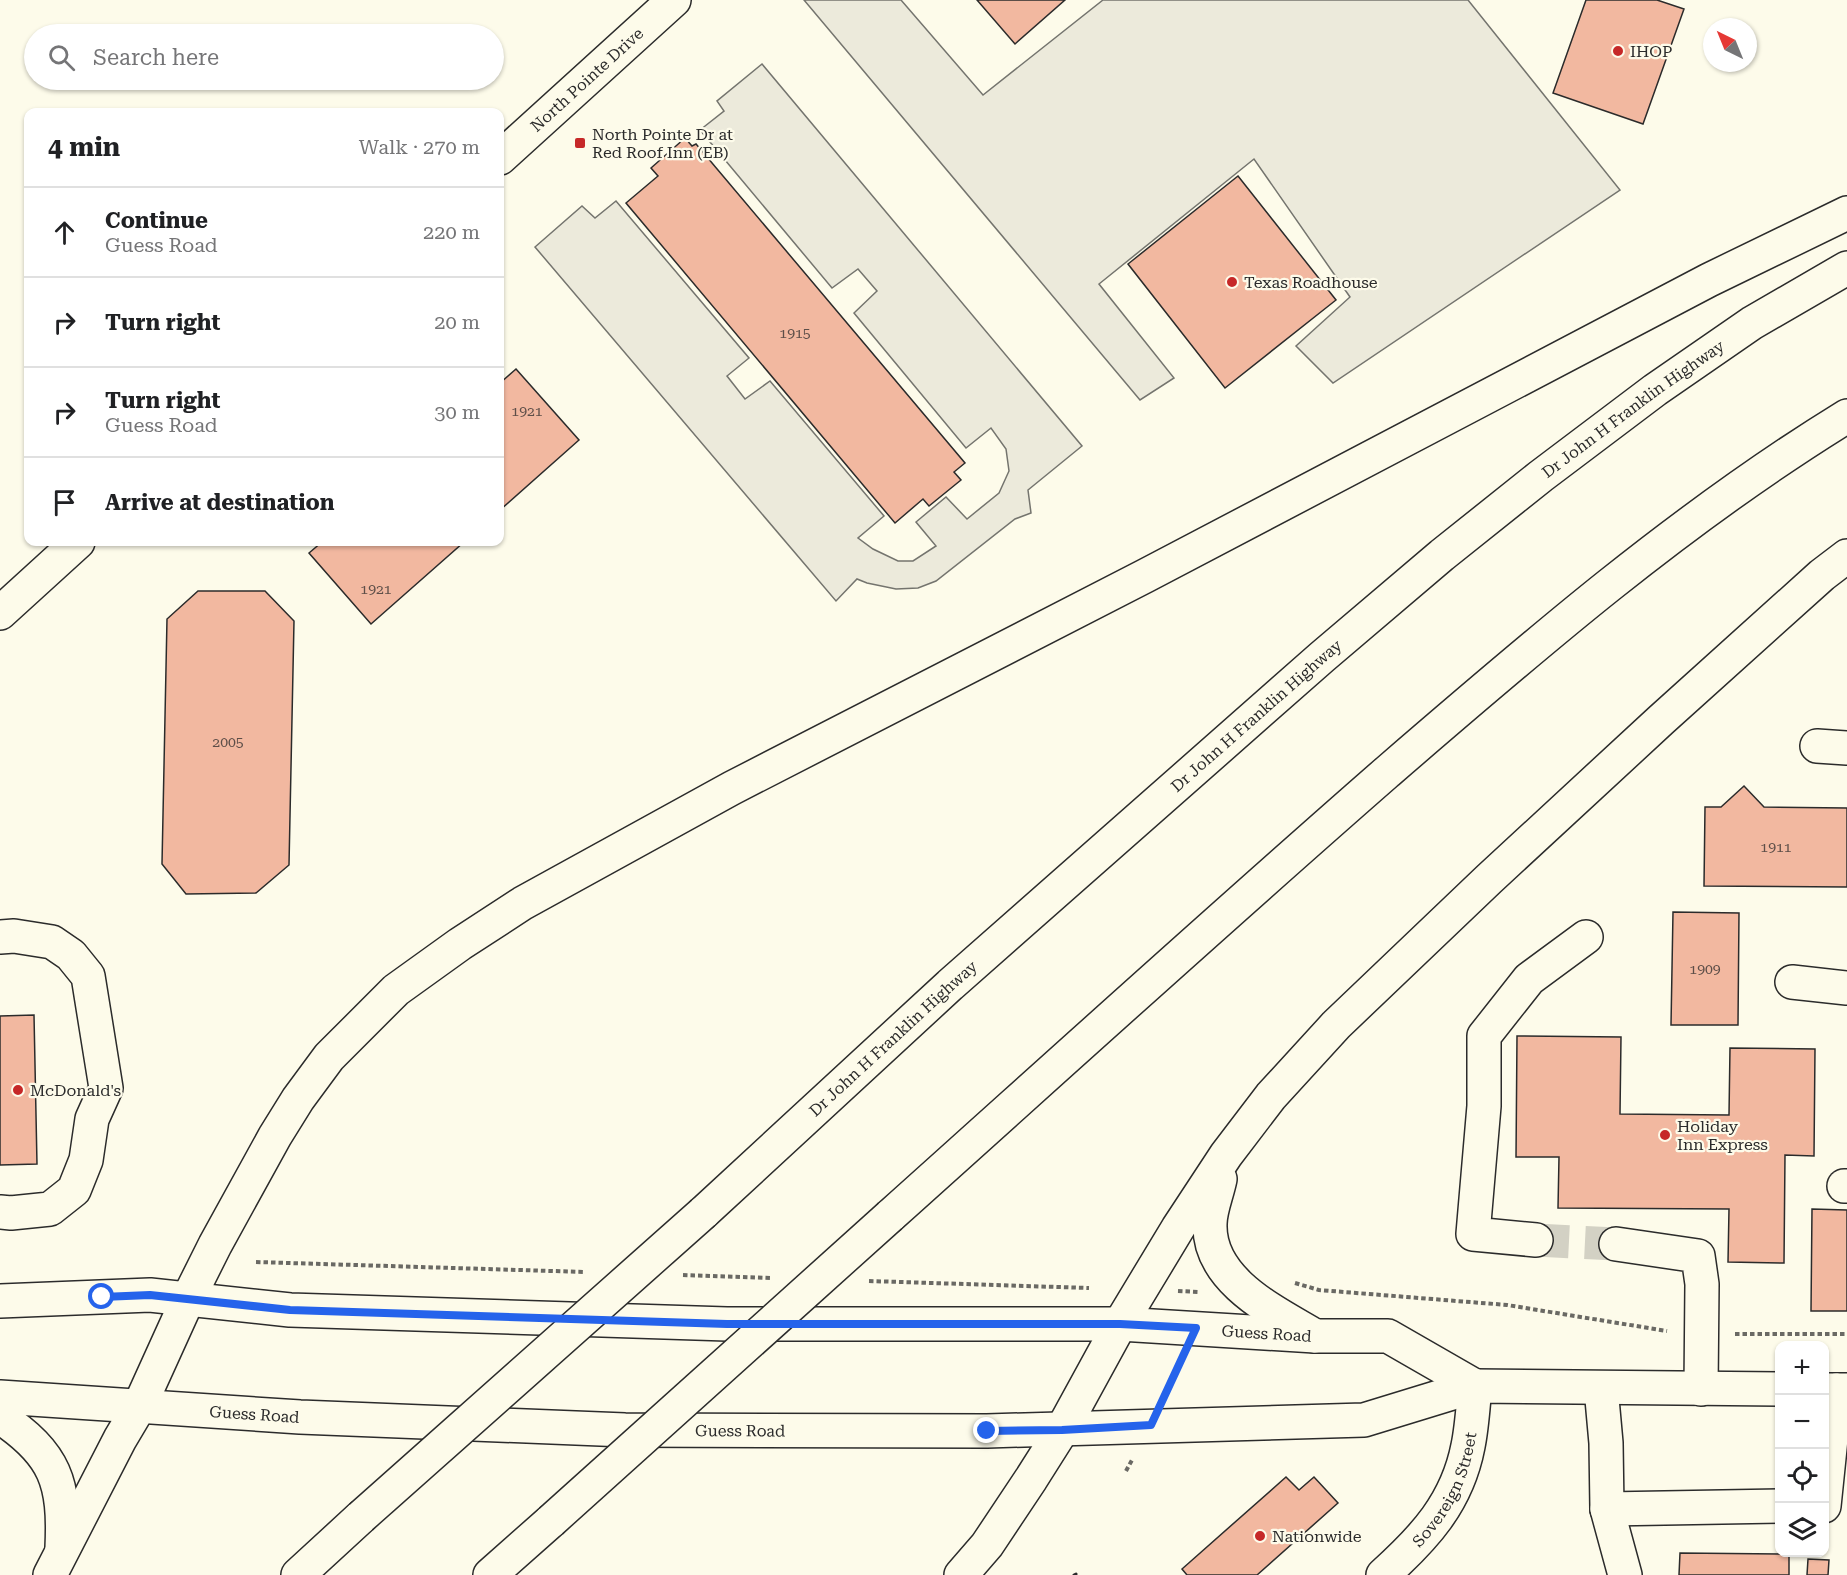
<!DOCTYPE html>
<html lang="en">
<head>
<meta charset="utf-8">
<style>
	body { margin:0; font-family:"Roboto Serif",serif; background:#f6f6f6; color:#202124 }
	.controls { position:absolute; right:18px; bottom:18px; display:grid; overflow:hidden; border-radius:12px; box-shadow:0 2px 4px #0004 }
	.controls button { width:54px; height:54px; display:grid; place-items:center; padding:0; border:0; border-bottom:2px solid #e0e0e0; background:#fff; color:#202124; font:30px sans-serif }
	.compass { position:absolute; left:1703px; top:18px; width:54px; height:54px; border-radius:50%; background:#fff; box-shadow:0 2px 4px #0004; rotate:317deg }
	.stop { position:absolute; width:18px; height:18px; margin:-14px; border:4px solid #2563eb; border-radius:50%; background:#fff }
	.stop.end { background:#2563eb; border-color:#fff; box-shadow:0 2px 6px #0008 }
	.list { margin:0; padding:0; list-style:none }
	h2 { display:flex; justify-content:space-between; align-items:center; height:78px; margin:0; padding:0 24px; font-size:26px }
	h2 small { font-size:20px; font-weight:400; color:#757577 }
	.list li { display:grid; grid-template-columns:39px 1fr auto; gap:18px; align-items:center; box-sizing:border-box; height:90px; padding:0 24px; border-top:2px solid #e0e0e0 }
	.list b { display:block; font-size:22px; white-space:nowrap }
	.list p { margin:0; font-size:20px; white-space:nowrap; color:#757577 }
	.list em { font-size:20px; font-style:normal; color:#757577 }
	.icon { flex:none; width:33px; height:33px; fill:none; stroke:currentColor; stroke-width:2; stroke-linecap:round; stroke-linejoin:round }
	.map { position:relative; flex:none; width:1847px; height:1575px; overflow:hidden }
	.search { position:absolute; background:#fff; box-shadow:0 2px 4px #0004; left:24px; top:24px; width:480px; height:66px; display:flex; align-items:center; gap:15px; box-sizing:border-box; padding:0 21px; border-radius:33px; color:#757577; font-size:22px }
	.panel { position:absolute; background:#fff; box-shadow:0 2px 4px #0004; left:24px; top:108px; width:480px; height:438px; border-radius:12px }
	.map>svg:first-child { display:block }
	.parking { fill:#eceadb; stroke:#74746e; stroke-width:1.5 }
	.building { fill:#f2b8a0; stroke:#2b2b2b; stroke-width:1.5 }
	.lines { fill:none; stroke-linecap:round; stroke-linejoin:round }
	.minor-tunnel { stroke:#d3d1c4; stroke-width:33; stroke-dasharray:33 16; stroke-linecap:butt }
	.minor-casing { stroke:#2b2b2b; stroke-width:36 }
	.major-casing { stroke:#2b2b2b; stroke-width:36 }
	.highway-casing { stroke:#2b2b2b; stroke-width:36 }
	.path { stroke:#6a6964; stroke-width:4; stroke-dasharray:4.5 3; stroke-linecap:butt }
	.minor { stroke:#fdfbea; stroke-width:33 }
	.major { stroke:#fdfbea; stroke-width:33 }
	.highway { stroke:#fdfbea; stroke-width:33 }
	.highway-bridge-casing { stroke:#2b2b2b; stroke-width:36; stroke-linecap:butt }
	.highway-bridge { stroke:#fdfbea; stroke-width:33 }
	.wall { stroke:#2b2b2b; stroke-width:3 }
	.route { stroke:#2563eb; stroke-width:8 }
	.poi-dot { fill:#c62828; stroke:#fdfbea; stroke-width:2 }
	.labels { text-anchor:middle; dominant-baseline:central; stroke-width:4.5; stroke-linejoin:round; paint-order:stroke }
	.number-label { font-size:14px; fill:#5d4e48 }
	.poi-label { font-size:16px; fill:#2b2b2b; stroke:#fdfbea; text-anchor:start }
	.street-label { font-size:16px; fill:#2b2b2b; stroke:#fdfbea }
</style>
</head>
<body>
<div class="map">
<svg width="1847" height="1575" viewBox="0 0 1847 1575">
	<rect width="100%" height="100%" fill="#fdfbea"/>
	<g class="parking">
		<polygon points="804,0 901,0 983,95 1103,0 1468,0 1620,190 1333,383 1296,346 1350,297 1254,159 1099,284 1174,378 1140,400"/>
		<polygon points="762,64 1082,446 1028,490 1031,513 1015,519 936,581 918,588 896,589 867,583 857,579 836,601 535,247 582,206 595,218 616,201 749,358 727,376 745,399 770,381 884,516 858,538 873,549 898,561 913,561 936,546 916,522 946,497 967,519 999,493 1009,471 1006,449 991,428 966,448 854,313 877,291 858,269 832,288 700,130 724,111 717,101"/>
	</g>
	<g class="building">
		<polygon points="977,0 1065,0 1015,44"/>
		<polygon points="1586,0 1657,0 1684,9 1643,124 1553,93"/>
		<polygon points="685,138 692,146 696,144 965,463 954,472 961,480 929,506 923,499 895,523 626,203 658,176 651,168"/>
		<polygon points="1238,176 1336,300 1225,388 1128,264"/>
		<polygon points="516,369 579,440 500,510 500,383"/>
		<polygon points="322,542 464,542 371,624 309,553"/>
		<polygon points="198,591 265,591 294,621 289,865 256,893 186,894 162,864 167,619"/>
		<polygon points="1744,786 1764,807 1847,808 1847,887 1704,886 1705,807 1721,807"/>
		<polygon points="1673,912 1739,913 1738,1025 1671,1025"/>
		<polygon points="34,1015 37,1164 0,1165 0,1016"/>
		<polygon points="1517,1036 1621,1037 1620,1114 1729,1115 1730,1048 1815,1049 1814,1156 1785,1155 1784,1263 1728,1262 1729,1209 1558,1208 1559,1157 1516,1157"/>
		<polygon points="1812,1209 1847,1210 1847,1311 1811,1311"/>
		<polygon points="1286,1477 1299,1490 1314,1477 1338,1503 1257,1575 1187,1575 1182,1569"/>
		<polygon points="1680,1553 1789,1554 1789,1575 1679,1575"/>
		<polygon points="1808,1559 1829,1560 1828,1575 1807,1575"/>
	</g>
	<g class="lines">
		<polyline class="minor-tunnel" points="1536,1240 1616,1244"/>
		<g class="minor-casing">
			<g id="minor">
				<polyline points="1817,746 1847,748"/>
				<polyline points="0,937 14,936 52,942 71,955 88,976 106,1088 92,1119 86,1160 74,1190 50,1209 11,1213 0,1212"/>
				<polyline points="1792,982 1847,988"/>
				<polyline points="1844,1186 1847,1186"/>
				<polyline points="1536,1240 1473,1234 1484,1106 1484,1036 1529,979 1586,937"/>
				<polyline points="1616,1244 1698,1256 1702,1284 1701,1389"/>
				<polyline points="1601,1388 1606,1443 1607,1509 1625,1575"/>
				<polyline points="1824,1506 1836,1390"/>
				<polyline points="1607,1509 1780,1506"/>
				<path id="s1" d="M 1383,1575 C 1424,1538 1457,1503 1468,1446 C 1472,1427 1473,1406 1475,1386"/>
			</g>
		</g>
		<g class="major-casing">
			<g id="major">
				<path id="s2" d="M 500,158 L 674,0"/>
				<polyline points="0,613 78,542"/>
				<path id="s3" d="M 0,1301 L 150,1295 L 290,1310 L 727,1324 L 1120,1324 L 1315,1336 L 1388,1336 L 1475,1386"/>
				<polyline points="1824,1390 1847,1390"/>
				<path id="s4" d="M 0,1397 L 300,1417 L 625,1430 L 987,1431 L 1364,1420 L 1475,1386 L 1780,1389"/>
			</g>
		</g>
		<g class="highway-casing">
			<g id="highway">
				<path d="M 1220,1179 C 1217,1194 1210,1210 1210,1224 C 1208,1281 1275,1312 1315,1336"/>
				<path id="s5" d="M 703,1213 L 950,985 L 1322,657 L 1442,555 L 1541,476 L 1655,390 L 1752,323 L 1847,268"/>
				<path d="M 890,1216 C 1055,1068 1219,919 1386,773 C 1533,646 1681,518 1847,416"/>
				<path d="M 0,1417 C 56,1454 65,1483 62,1548"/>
				<polyline points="50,1575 120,1439 139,1407 188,1299 215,1245 275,1136 298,1099 329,1057 396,990 460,944 523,903 732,788 1145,576 1709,280 1847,213"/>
				<polyline points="298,1575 361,1517"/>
				<polyline points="490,1575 551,1521"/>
				<polyline points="961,1575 987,1545 1031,1479 1062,1430 1120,1324 1178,1228 1226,1155 1271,1096 1336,1025 1489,879 1661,720 1822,575 1847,556"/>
			</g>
		</g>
		<g class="path">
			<polyline points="256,1262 585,1272"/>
			<polyline points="683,1275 771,1278"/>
			<polyline points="869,1281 1089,1288"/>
			<polyline points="1295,1283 1319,1290 1507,1305 1667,1331"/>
			<polyline points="1178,1291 1200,1292"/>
			<polyline points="1735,1334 1847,1334"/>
			<polyline points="1166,1392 1181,1360"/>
			<polyline points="1126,1471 1132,1460"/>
		</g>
		<use href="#minor" class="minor"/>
		<use href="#major" class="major"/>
		<use href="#highway" class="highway"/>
		<g class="highway-bridge-casing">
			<g id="highway-bridge">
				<polyline points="361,1517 703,1213"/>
				<polyline points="551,1521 890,1216"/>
			</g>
		</g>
		<use href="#highway-bridge" class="highway-bridge"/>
		<polyline class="wall" points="1074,1575 1076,1574"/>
	</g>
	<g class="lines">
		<polyline class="route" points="102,1297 150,1295 290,1310 727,1324 1120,1324 1196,1328 1151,1425 1062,1430 987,1431"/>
	</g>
	<g class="poi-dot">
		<circle cx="1618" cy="51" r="6"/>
		<rect x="574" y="137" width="12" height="12" rx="3"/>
		<circle cx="1232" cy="282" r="6"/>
		<circle cx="18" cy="1090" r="6"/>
		<circle cx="1665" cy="1135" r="6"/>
		<circle cx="1260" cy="1536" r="6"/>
	</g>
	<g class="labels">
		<g class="number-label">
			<text x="795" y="333">1915</text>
			<text x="527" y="411">1921</text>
			<text x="376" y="589">1921</text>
			<text x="228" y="742">2005</text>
			<text x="1776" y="847">1911</text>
			<text x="1705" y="969">1909</text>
		</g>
		<g class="poi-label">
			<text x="1630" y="51">IHOP</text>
			<text x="592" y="134">North Pointe Dr at<tspan x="592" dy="18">Red Roof Inn (EB)</tspan></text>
			<text x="1244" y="282">Texas Roadhouse</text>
			<text x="30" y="1090">McDonald's</text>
			<text x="1677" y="1126">Holiday<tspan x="1677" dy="18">Inn Express</tspan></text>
			<text x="1272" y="1536">Nationwide</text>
		</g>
		<g class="street-label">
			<text stroke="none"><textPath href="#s2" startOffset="117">North Pointe Drive</textPath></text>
			<text stroke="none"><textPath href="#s5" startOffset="1230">Dr John H Franklin Highway</textPath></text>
			<text stroke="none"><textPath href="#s5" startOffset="744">Dr John H Franklin Highway</textPath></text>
			<text stroke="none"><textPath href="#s5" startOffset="258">Dr John H Franklin Highway</textPath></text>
			<text stroke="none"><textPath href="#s3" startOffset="1268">Guess Road</textPath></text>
			<text stroke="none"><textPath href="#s4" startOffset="255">Guess Road</textPath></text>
			<text stroke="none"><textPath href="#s4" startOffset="741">Guess Road</textPath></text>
			<text stroke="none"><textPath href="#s1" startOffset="108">Sovereign Street</textPath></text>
		</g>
	</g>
</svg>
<div class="controls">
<button>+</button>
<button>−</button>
<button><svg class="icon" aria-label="locate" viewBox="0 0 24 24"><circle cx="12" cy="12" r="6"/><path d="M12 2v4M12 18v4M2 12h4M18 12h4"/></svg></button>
<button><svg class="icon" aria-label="layers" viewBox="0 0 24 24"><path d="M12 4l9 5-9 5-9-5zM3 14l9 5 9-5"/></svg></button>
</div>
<svg class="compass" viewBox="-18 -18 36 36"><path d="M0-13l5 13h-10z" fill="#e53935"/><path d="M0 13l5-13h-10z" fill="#757577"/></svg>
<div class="stop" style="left:102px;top:1297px"></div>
<div class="stop end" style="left:987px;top:1431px"></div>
<div class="search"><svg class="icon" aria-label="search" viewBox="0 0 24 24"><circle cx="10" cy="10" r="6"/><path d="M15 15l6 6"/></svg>Search here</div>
<section class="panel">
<h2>4 min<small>Walk · 270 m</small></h2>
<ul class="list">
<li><svg class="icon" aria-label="ahead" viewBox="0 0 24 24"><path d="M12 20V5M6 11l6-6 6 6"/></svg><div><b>Continue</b><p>Guess Road</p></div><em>220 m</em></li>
<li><svg class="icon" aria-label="right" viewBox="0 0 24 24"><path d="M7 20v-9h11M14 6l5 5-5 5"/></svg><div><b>Turn right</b></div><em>20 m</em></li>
<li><svg class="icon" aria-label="right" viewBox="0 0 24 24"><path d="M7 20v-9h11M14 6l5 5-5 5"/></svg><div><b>Turn right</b><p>Guess Road</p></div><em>30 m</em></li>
<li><svg class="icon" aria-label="arrive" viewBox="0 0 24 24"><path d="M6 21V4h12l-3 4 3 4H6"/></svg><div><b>Arrive at destination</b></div></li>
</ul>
</section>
</div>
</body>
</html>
